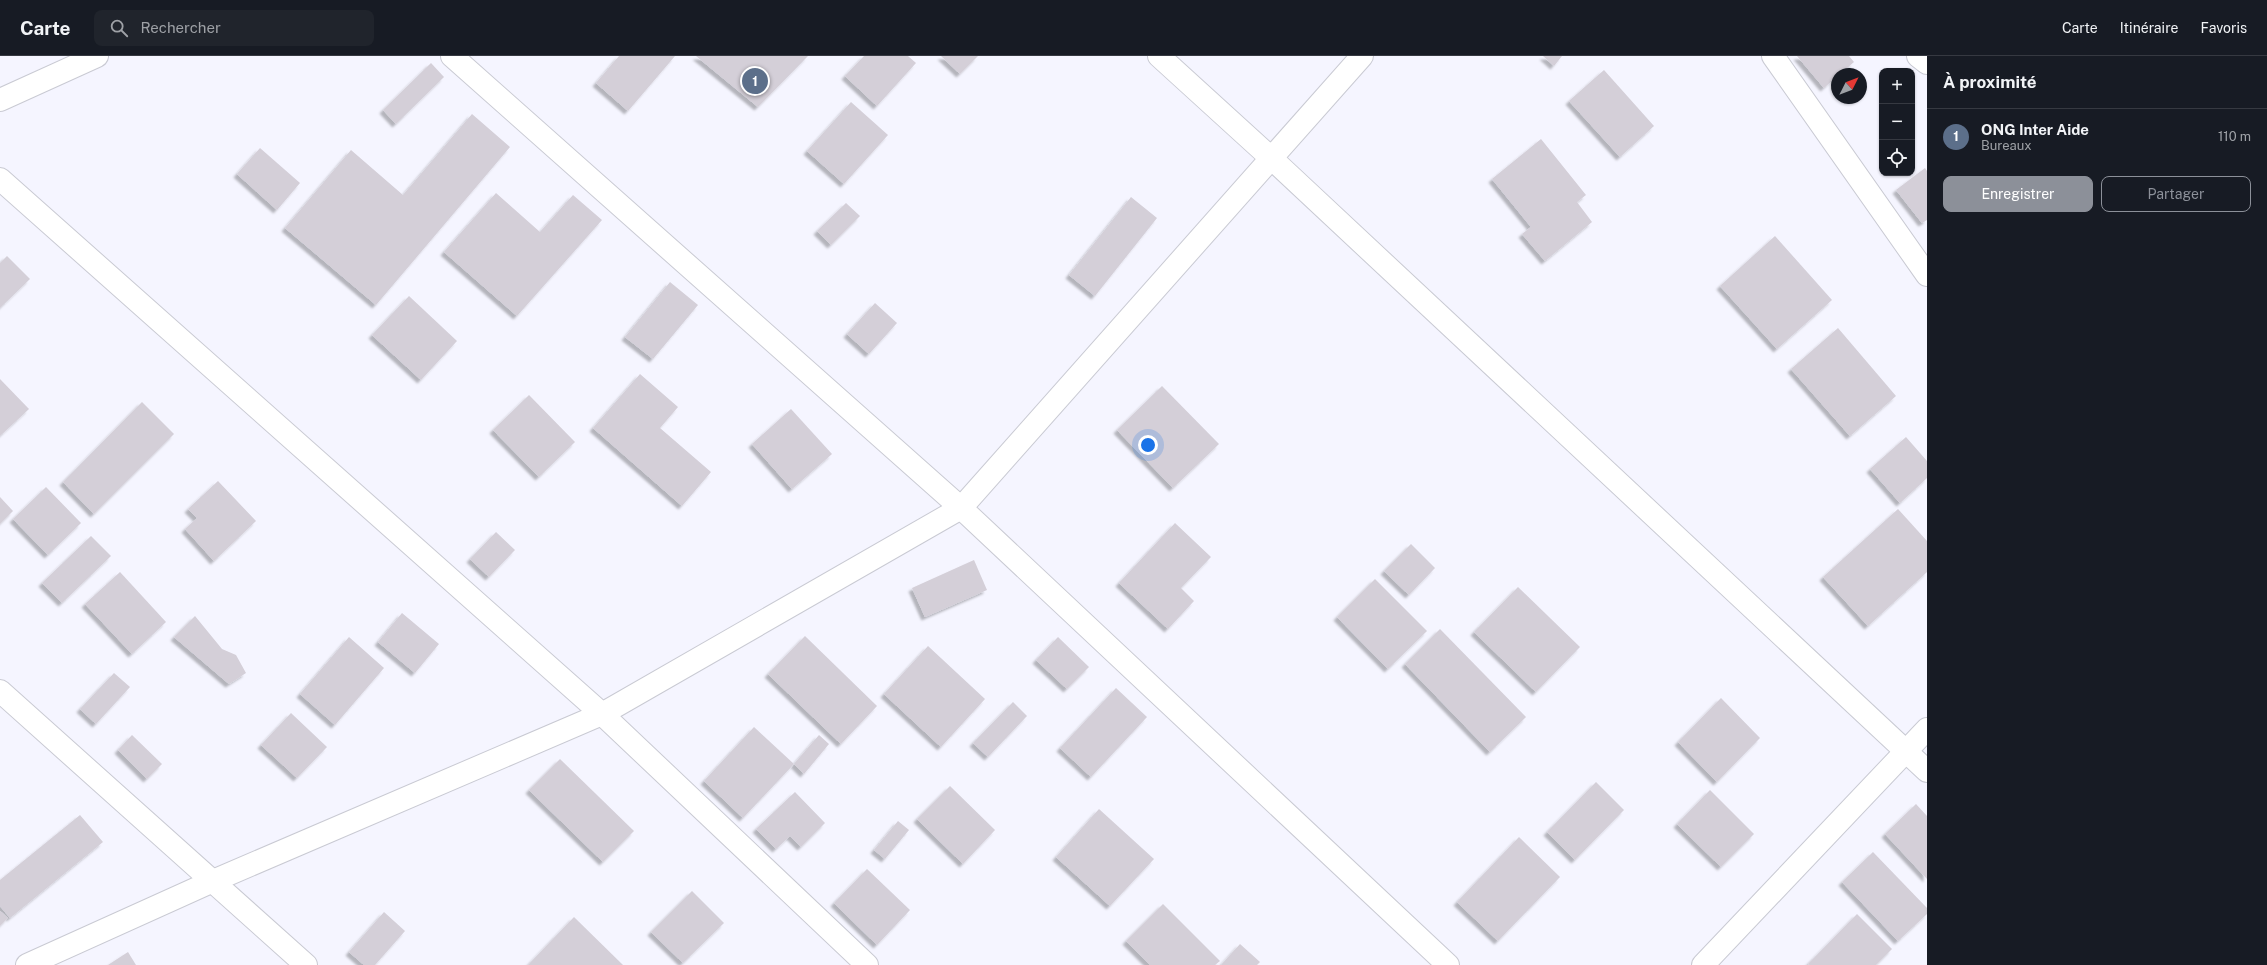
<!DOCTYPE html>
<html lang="fr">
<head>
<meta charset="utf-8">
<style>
	body { margin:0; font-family:"Public Sans",sans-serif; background:#20242c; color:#f1f3f6 }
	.controls { position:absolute; right:12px; top:12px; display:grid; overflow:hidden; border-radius:8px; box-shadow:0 1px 3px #0004 }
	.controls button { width:36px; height:36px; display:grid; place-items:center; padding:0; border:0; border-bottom:1px solid #363941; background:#171b24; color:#f1f3f6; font:20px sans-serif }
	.compass { position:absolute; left:1831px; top:12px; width:36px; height:36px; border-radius:50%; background:#171b24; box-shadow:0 1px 3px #0004; rotate:48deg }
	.you { position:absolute; left:1148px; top:389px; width:14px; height:14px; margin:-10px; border:3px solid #fff; border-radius:50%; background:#1a73e8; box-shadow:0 0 0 6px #1a73e833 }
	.badge { display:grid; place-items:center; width:26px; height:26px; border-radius:50%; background:#8c9099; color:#fff; font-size:13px; font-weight:700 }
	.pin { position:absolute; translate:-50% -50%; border:2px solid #fff; box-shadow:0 1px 4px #0006 }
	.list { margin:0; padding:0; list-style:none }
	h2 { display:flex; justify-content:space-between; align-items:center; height:52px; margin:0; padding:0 16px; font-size:17px }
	h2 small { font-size:13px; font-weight:400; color:#9ea1a6 }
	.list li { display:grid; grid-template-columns:26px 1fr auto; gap:12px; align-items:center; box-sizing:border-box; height:56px; padding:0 16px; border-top:1px solid #363941 }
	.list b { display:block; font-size:15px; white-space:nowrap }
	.list p { margin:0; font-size:13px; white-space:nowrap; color:#9ea1a6 }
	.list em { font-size:13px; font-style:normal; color:#9ea1a6 }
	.actions { display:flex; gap:8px; padding:12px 16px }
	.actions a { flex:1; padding:9px 0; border:1px solid #8c9099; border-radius:8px; text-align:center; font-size:14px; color:#8c9099 }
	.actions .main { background:#8c9099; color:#fff }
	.icon { flex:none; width:22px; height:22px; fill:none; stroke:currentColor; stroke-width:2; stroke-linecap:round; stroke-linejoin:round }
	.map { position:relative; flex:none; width:1927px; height:909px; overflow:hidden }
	header { display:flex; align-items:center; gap:24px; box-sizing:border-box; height:56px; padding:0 20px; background:#171b24; border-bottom:1px solid #363941 }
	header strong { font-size:19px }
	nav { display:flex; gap:22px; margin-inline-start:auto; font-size:14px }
	.search { width:280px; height:36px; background:#20242c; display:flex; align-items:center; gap:10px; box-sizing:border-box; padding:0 14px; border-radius:8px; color:#9ea1a6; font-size:15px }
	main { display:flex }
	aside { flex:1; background:#171b24 }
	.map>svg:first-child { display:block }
	.building { fill:#d4cfd8; filter:url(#shadow) }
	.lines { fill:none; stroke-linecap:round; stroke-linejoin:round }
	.minor-casing { stroke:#c9cad3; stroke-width:24 }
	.minor { stroke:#fff; stroke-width:22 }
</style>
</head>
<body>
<header>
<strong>Carte</strong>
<div class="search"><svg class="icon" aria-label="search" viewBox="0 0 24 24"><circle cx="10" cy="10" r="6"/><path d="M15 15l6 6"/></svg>Rechercher</div>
<nav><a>Carte</a><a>Itinéraire</a><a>Favoris</a></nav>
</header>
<main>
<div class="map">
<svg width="1927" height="909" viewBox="0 0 1927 909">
	<defs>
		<filter id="shadow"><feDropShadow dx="-3.5" dy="3.5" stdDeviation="1" flood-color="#0004"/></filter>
	</defs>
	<rect width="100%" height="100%" fill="#f5f5ff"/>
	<g class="building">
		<polygon points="619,0 675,0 628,55 596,27"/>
		<polygon points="696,0 808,0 758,51"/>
		<polygon points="864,0 908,0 916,7 877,50 845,20"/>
		<polygon points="941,0 978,0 960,18"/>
		<polygon points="1543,0 1562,0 1554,10"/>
		<polygon points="1797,0 1849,0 1854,6 1840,18 1837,18 1837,20 1824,32"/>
		<polygon points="431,7 444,21 396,68 383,54"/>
		<polygon points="1604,14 1654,70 1620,101 1569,45"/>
		<polygon points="851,46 888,79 844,128 807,95"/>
		<polygon points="472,58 510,91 376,249 285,172 351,94 403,139"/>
		<polygon points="1541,83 1586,139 1577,146 1592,166 1545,205 1522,178 1531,171 1492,123"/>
		<polygon points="260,92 300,127 277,154 237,118"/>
		<polygon points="1925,112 1927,115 1927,164 1922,167 1896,134"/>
		<polygon points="496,137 540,176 573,139 602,164 517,260 444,196"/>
		<polygon points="1131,141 1157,162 1095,240 1069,219"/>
		<polygon points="846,147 860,160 831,189 817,175"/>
		<polygon points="1775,180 1832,244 1777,293 1720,230"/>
		<polygon points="7,200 30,223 0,252 0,207"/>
		<polygon points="670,226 698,249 653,303 625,281"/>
		<polygon points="409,240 457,285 421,324 372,279"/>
		<polygon points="875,247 897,267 869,298 847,278"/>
		<polygon points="1838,272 1896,340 1850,380 1791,313"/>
		<polygon points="640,318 678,351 660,372 711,416 682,450 593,372"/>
		<polygon points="0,323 29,353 0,380"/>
		<polygon points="1162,330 1219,388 1173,432 1117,374"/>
		<polygon points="529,339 575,386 539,421 493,374"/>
		<polygon points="142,346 174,378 94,458 63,426"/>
		<polygon points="791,353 832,398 792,433 752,388"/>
		<polygon points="1906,381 1927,405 1927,422 1900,447 1870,413"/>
		<polygon points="218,425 256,465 214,505 185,473 197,462 188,453"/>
		<polygon points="46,431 81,467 48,499 13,463"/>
		<polygon points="0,441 13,455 0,468"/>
		<polygon points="1898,453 1927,485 1927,516 1868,570 1823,521"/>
		<polygon points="1175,467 1211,501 1181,532 1194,545 1168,573 1119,527"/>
		<polygon points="496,476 515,494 489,521 470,503"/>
		<polygon points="91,480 111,500 62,547 42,527"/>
		<polygon points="1411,488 1435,512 1409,539 1384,515"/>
		<polygon points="974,504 987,534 925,561 912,532"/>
		<polygon points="120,516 166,566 132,598 85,548"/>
		<polygon points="1375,523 1427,575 1388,613 1337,561"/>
		<polygon points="1518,531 1580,591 1536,636 1474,576"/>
		<polygon points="402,557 439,588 415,617 378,586"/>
		<polygon points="195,560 222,593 236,599 246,617 229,628 174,581"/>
		<polygon points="1440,573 1526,661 1490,696 1405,608"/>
		<polygon points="805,580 877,650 841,688 768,618"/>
		<polygon points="349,581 384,612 335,669 300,638"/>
		<polygon points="1058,581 1089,611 1067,633 1036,604"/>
		<polygon points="928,590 985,643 941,691 884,638"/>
		<polygon points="114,617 130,631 96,668 80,653"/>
		<polygon points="1116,632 1147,661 1091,721 1060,692"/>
		<polygon points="1721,642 1760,682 1717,726 1678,686"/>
		<polygon points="1013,646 1027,660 988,701 973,687"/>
		<polygon points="291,657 327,691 297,722 261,689"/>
		<polygon points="754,671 794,708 743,762 704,725"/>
		<polygon points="132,679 162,708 147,723 118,694"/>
		<polygon points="819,679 829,688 804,718 794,708"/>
		<polygon points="560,703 634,775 603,806 529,734"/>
		<polygon points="1596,726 1624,754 1575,804 1547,776"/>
		<polygon points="950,730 995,774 963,808 917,763"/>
		<polygon points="1710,734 1754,778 1721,811 1677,768"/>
		<polygon points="795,736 825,767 801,791 790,780 776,793 756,773"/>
		<polygon points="1916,748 1927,760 1927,823 1885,778"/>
		<polygon points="1099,753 1154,803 1110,850 1056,801"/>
		<polygon points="80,759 103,786 10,862 0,850 0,824"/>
		<polygon points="898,765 909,774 885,803 874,794"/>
		<polygon points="1519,781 1560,821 1498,885 1457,846"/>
		<polygon points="1873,796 1927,852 1927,858 1898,885 1842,826"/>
		<polygon points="867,813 910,854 877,889 834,847"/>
		<polygon points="692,835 724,867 683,907 651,876"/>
		<polygon points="1163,848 1220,905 1215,909 1150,909 1126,885"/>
		<polygon points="0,855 8,862 0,870"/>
		<polygon points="384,856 405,875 375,909 364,909 349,896"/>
		<polygon points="1857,858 1892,893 1876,909 1810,909 1808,908"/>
		<polygon points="574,861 623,909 528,909"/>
		<polygon points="1240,888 1260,906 1257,909 1221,909"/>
		<polygon points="128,896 136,909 108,909"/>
	</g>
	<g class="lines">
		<g class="minor-casing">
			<g id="minor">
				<polyline points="452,0 961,452 1448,909"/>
				<polyline points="1159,0 1271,102 1927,715"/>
				<polyline points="1773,0 1927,219"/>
				<polyline points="1918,0 1927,7"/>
				<polyline points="0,44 97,0"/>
				<polyline points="0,123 602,658 867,909"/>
				<polyline points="0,635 306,909"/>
				<polyline points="27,909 213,825 602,658 961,452 1362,0"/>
				<polyline points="1703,909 1927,673"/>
			</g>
		</g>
		<use href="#minor" class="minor"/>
	</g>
</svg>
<div class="controls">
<button>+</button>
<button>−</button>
<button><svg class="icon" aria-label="locate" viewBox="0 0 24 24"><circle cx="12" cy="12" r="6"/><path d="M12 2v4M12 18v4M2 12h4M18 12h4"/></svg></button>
</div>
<svg class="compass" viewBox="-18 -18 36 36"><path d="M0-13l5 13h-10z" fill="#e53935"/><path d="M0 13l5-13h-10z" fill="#9ea1a6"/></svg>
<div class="you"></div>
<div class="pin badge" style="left:755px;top:25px;background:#5c6f8a">1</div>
</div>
<aside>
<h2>À proximité<small></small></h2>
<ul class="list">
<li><span class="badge" style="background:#5c6f8a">1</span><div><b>ONG Inter Aide</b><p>Bureaux</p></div><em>110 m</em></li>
</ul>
<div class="actions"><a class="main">Enregistrer</a><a>Partager</a></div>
</aside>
</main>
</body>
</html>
